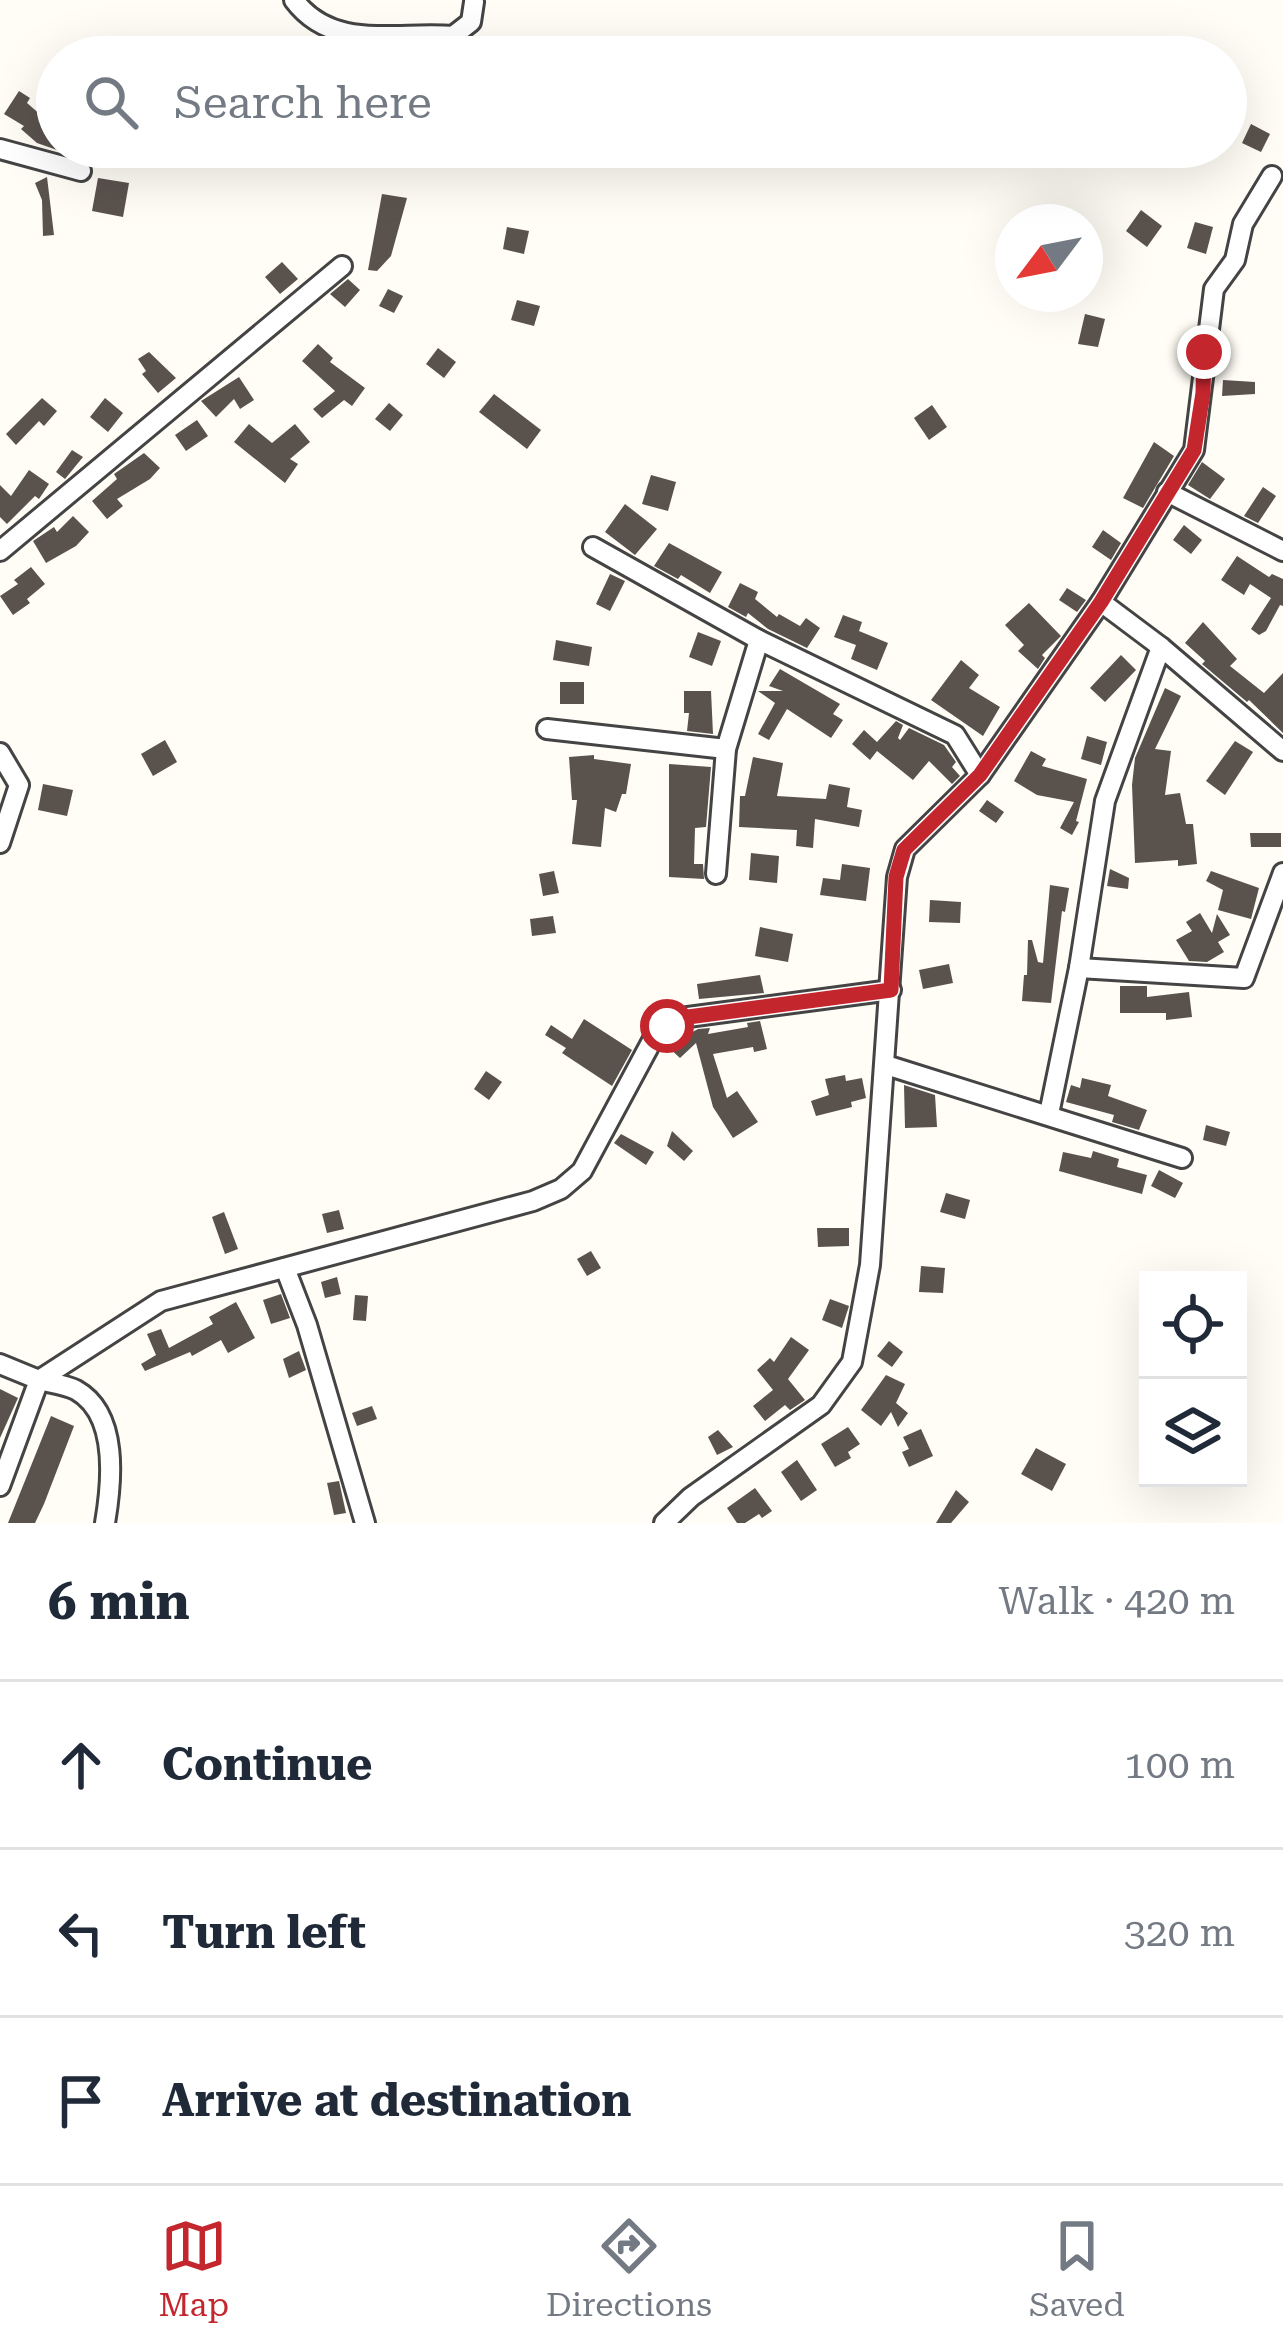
<!DOCTYPE html>
<html lang="en">
<head>
<meta charset="utf-8">
<style>
	body { margin:0; font-family:"Roboto Serif",serif; background:#f2f2f3; color:#1f2937 }
	.controls { position:absolute; right:36px; bottom:36px; display:grid; overflow:hidden; border-radius:0px; box-shadow:0 12px 48px #0002 }
	.controls button { width:108px; height:108px; display:grid; place-items:center; padding:0; border:0; border-bottom:3px solid #e0e1e3; background:#fff; color:#1f2937; font:60px sans-serif }
	.compass { position:absolute; left:995px; top:204px; width:108px; height:108px; border-radius:50%; background:#fff; box-shadow:0 12px 48px #0002; rotate:238deg }
	.stop { position:absolute; width:36px; height:36px; margin:-27px; border:9px solid #c4262e; border-radius:50%; background:#fff }
	.stop.end { background:#c4262e; border-color:#fff; box-shadow:0 3px 12px #0008 }
	.list { margin:0; padding:0; list-style:none }
	h2 { display:flex; justify-content:space-between; align-items:center; height:156px; margin:0; padding:0 48px; font-size:51px }
	h2 small { font-size:39px; font-weight:400; color:#747a83 }
	.list li { display:grid; grid-template-columns:78px 1fr auto; gap:36px; align-items:center; box-sizing:border-box; height:168px; padding:0 48px; border-top:3px solid #e0e1e3 }
	.list b { display:block; font-size:45px; white-space:nowrap }
	.list em { font-size:39px; font-style:normal; color:#747a83 }
	.icon { flex:none; width:66px; height:66px; fill:none; stroke:currentColor; stroke-width:2; stroke-linecap:round; stroke-linejoin:round }
	.map { position:relative; flex:none; width:1283px; height:1523px; overflow:hidden }
	.search { position:absolute; background:#fff; box-shadow:0 12px 48px #0002; left:36px; right:36px; top:36px; height:132px; display:flex; align-items:center; gap:30px; box-sizing:border-box; padding:0 42px; border-radius:66px; color:#747a83; font-size:45px }
	.sheet { height:660px; background:#fff }
	nav { display:flex; justify-content:space-around; align-items:center; box-sizing:border-box; height:168px; border-top:3px solid #e0e1e3; background:#fff; font-size:33px; color:#747a83 }
	nav a { display:grid; justify-items:center; gap:6px }
	nav .on { color:#c4262e }
	.map>svg:first-child { display:block }
	.building { fill:#5a524d }
	.lines { fill:none; stroke-linecap:round; stroke-linejoin:round }
	.minor-casing { stroke:#444; stroke-width:24 }
	.minor { stroke:#fff; stroke-width:18 }
	.route { stroke:#c4262e; stroke-width:15 }
</style>
</head>
<body>
<div class="map">
<svg width="1283" height="1523" viewBox="0 0 1283 1523">
	<rect width="100%" height="100%" fill="#fffdf5"/>
	<g class="building">
		<polygon points="19,91 30,98 27,103 49,122 46,125 57,131 57,150 37,143 21,129 24,126 4,114"/>
		<polygon points="1251,124 1270,134 1261,152 1242,143"/>
		<polygon points="47,177 54,235 43,236 42,200 35,183"/>
		<polygon points="98,178 129,183 123,217 92,211"/>
		<polygon points="382,194 407,198 391,256 377,271 368,270"/>
		<polygon points="1141,210 1162,226 1147,247 1126,231"/>
		<polygon points="1195,222 1213,227 1206,254 1187,248"/>
		<polygon points="507,227 529,231 524,254 503,249"/>
		<polygon points="282,262 298,279 280,294 265,277"/>
		<polygon points="348,279 360,290 345,307 330,294"/>
		<polygon points="388,289 403,296 394,313 379,306"/>
		<polygon points="517,300 540,306 534,326 511,320"/>
		<polygon points="1085,314 1105,319 1098,347 1078,344"/>
		<polygon points="318,344 333,358 330,362 365,388 352,406 344,400 322,418 313,409 335,391 302,361"/>
		<polygon points="438,348 456,362 444,378 426,364"/>
		<polygon points="149,352 176,378 158,393 142,374 146,371 138,359"/>
		<polygon points="239,377 254,400 240,409 234,399 216,417 201,401"/>
		<polygon points="1223,380 1255,382 1255,394 1222,396"/>
		<polygon points="494,394 541,430 527,449 479,412"/>
		<polygon points="42,398 57,411 44,426 39,421 16,445 6,434"/>
		<polygon points="105,398 123,413 108,432 90,417"/>
		<polygon points="389,403 403,415 390,431 375,419"/>
		<polygon points="932,405 947,427 929,440 914,418"/>
		<polygon points="197,420 208,436 186,451 175,435"/>
		<polygon points="249,424 272,443 295,424 310,442 290,459 298,464 285,483 234,442"/>
		<polygon points="1154,442 1174,456 1143,508 1123,498"/>
		<polygon points="72,450 83,457 65,479 56,472"/>
		<polygon points="144,453 160,468 150,479 117,499 123,506 107,519 92,501 117,479 114,474"/>
		<polygon points="1202,462 1225,479 1210,499 1188,485"/>
		<polygon points="29,470 49,484 39,499 35,496 7,524 0,517 0,485 11,496"/>
		<polygon points="651,475 676,482 668,511 642,504"/>
		<polygon points="1263,487 1276,496 1258,523 1244,516"/>
		<polygon points="625,504 657,529 635,555 605,532"/>
		<polygon points="73,516 89,532 76,546 46,563 33,541 54,527 57,532"/>
		<polygon points="1184,525 1202,540 1191,554 1173,540"/>
		<polygon points="1103,530 1121,543 1111,560 1092,547"/>
		<polygon points="669,543 722,572 710,593 681,575 678,579 654,566"/>
		<polygon points="1237,556 1269,577 1272,574 1283,579 1283,606 1280,605 1266,631 1259,635 1251,629 1271,598 1250,584 1244,595 1221,580"/>
		<polygon points="31,567 45,584 27,599 30,603 13,615 0,596 18,584 14,580"/>
		<polygon points="610,574 625,581 610,611 596,604"/>
		<polygon points="740,583 758,592 755,599 777,617 779,614 800,626 806,618 820,628 807,648 768,629 748,613 746,617 728,607"/>
		<polygon points="1067,588 1086,600 1077,612 1059,600"/>
		<polygon points="1029,603 1061,636 1042,655 1045,658 1038,669 1018,651 1024,645 1005,625"/>
		<polygon points="843,615 862,622 859,631 888,643 877,670 851,659 856,645 834,637"/>
		<polygon points="1203,622 1237,659 1230,666 1264,693 1283,673 1283,733 1249,700 1247,702 1202,664 1205,661 1185,643"/>
		<polygon points="698,632 721,641 712,666 689,657"/>
		<polygon points="556,640 592,647 589,666 553,660"/>
		<polygon points="1121,655 1136,670 1105,702 1090,688"/>
		<polygon points="961,660 979,675 969,688 1000,707 983,736 931,700"/>
		<polygon points="780,669 840,704 833,714 843,720 831,738 787,709 769,740 758,734 775,703 758,691 783,691 769,686"/>
		<rect x="560" y="682" width="24" height="22"/>
		<polygon points="1165,688 1181,696 1155,749 1171,751 1165,795 1180,793 1186,824 1193,824 1197,864 1178,866 1178,860 1135,863 1132,785 1135,758"/>
		<polygon points="684,691 711,691 713,734 687,731 689,713 684,713"/>
		<polygon points="896,721 903,725 898,738 900,740 909,728 944,745 956,762 952,767 960,776 952,784 929,761 913,780 877,751 870,760 852,744 864,730 877,742"/>
		<polygon points="1087,736 1107,742 1101,765 1081,759"/>
		<polygon points="165,740 177,762 153,776 141,754"/>
		<polygon points="1235,741 1253,752 1225,795 1206,781"/>
		<polygon points="1031,751 1046,759 1042,766 1087,779 1076,821 1079,822 1072,835 1060,828 1074,802 1037,795 1014,781"/>
		<polygon points="594,755 594,759 631,764 626,794 622,794 616,812 605,808 601,847 572,844 577,800 572,800 569,757"/>
		<polygon points="753,757 783,763 777,796 826,799 829,784 850,788 847,807 862,810 859,827 815,819 813,848 796,846 797,830 739,827 740,796 745,796"/>
		<polygon points="669,764 711,767 706,827 695,828 694,864 703,864 704,879 669,877"/>
		<polygon points="43,784 73,790 67,816 38,810"/>
		<polygon points="987,800 1004,812 996,823 979,811"/>
		<polygon points="1250,833 1281,833 1281,847 1251,847"/>
		<polygon points="751,853 779,856 777,883 749,880"/>
		<polygon points="842,864 870,868 866,901 820,895 823,878 840,880"/>
		<polygon points="1110,869 1129,878 1128,889 1107,886"/>
		<polygon points="554,871 559,893 543,896 539,874"/>
		<polygon points="1211,871 1259,888 1251,919 1218,910 1223,890 1206,881"/>
		<polygon points="1050,885 1069,888 1065,912 1062,911 1051,1003 1022,1001 1024,975 1027,975 1028,940 1032,940 1038,962 1043,963"/>
		<polygon points="930,900 961,902 960,923 929,922"/>
		<polygon points="1200,913 1212,933 1217,914 1230,935 1218,942 1224,952 1207,962 1189,961 1176,940 1192,931 1186,922"/>
		<polygon points="553,916 556,933 532,936 530,919"/>
		<polygon points="760,927 793,934 788,962 755,956"/>
		<polygon points="949,964 953,983 923,989 919,970"/>
		<polygon points="760,975 764,993 699,999 697,984"/>
		<polygon points="1120,986 1147,986 1147,997 1189,992 1192,1017 1166,1020 1166,1013 1120,1013"/>
		<polygon points="584,1019 632,1050 612,1086 562,1053 566,1048 545,1035 551,1025 572,1039"/>
		<polygon points="760,1021 767,1049 754,1052 753,1047 713,1054 727,1098 737,1091 758,1122 733,1138 713,1107 696,1043 680,1058 667,1046 698,1029 710,1028 708,1034 748,1027 747,1023"/>
		<polygon points="486,1071 502,1082 489,1100 474,1089"/>
		<polygon points="845,1075 846,1081 862,1078 866,1098 851,1102 852,1107 816,1116 811,1101 829,1095 825,1079"/>
		<polygon points="1082,1078 1111,1085 1108,1096 1147,1110 1139,1130 1112,1122 1114,1115 1066,1102 1071,1085 1080,1088"/>
		<polygon points="904,1085 935,1095 937,1127 905,1128"/>
		<polygon points="1206,1125 1230,1132 1226,1146 1203,1140"/>
		<polygon points="672,1131 693,1151 684,1161 667,1146"/>
		<polygon points="621,1134 654,1152 646,1165 614,1143"/>
		<polygon points="1093,1151 1119,1159 1117,1167 1147,1175 1142,1194 1059,1171 1063,1152 1091,1158"/>
		<polygon points="1159,1170 1183,1183 1175,1198 1151,1186"/>
		<polygon points="946,1193 970,1200 965,1219 940,1212"/>
		<polygon points="339,1210 344,1229 327,1233 322,1214"/>
		<polygon points="224,1212 238,1249 225,1254 212,1217"/>
		<polygon points="817,1228 849,1228 849,1246 818,1247"/>
		<polygon points="591,1251 601,1268 587,1276 577,1259"/>
		<polygon points="921,1266 945,1268 943,1293 919,1292"/>
		<polygon points="337,1277 341,1294 325,1298 321,1282"/>
		<polygon points="281,1294 290,1318 271,1324 263,1300"/>
		<polygon points="355,1295 368,1296 366,1321 353,1320"/>
		<polygon points="830,1299 849,1306 842,1328 822,1320"/>
		<polygon points="236,1302 255,1338 228,1353 221,1340 192,1356 190,1352 145,1371 141,1364 156,1355 147,1334 161,1329 169,1348 213,1324 209,1317"/>
		<polygon points="791,1337 809,1350 788,1379 805,1400 790,1410 785,1405 765,1421 753,1406 773,1390 757,1370 770,1358 774,1362"/>
		<polygon points="889,1341 903,1352 892,1367 877,1356"/>
		<polygon points="299,1351 306,1370 289,1378 283,1359"/>
		<polygon points="886,1375 905,1384 896,1403 908,1413 898,1427 891,1412 881,1426 861,1410"/>
		<polygon points="0,1389 18,1398 0,1438"/>
		<polygon points="372,1406 377,1419 357,1426 352,1413"/>
		<polygon points="51,1416 74,1426 44,1504 35,1523 8,1523"/>
		<polygon points="848,1427 860,1444 848,1452 851,1458 835,1467 821,1444"/>
		<polygon points="921,1429 933,1456 909,1467 902,1452 909,1449 903,1437"/>
		<polygon points="718,1430 733,1447 717,1455 708,1437"/>
		<polygon points="1036,1448 1066,1464 1052,1491 1021,1474"/>
		<polygon points="797,1460 817,1490 801,1501 781,1472"/>
		<polygon points="339,1481 346,1513 334,1515 327,1483"/>
		<polygon points="755,1488 772,1511 762,1518 759,1514 745,1523 737,1523 727,1508"/>
		<polygon points="956,1490 969,1502 951,1523 936,1523"/>
	</g>
	<g class="lines">
		<g class="minor-casing">
			<g id="minor">
				<path d="M 294,0 C 333,52 398,31 453,36 L 471,22 L 474,2"/>
				<polyline points="0,149 81,171"/>
				<polyline points="1167,492 1283,551"/>
				<polyline points="593,547 759,640 955,735 980,775"/>
				<polyline points="0,551 342,266"/>
				<polyline points="1101,602 1161,647 1283,751"/>
				<polyline points="547,729 726,749"/>
				<polyline points="0,753 19,785 0,843"/>
				<polyline points="716,874 726,749 759,640"/>
				<polyline points="1079,968 1244,978 1283,873"/>
				<polyline points="886,1065 1182,1158"/>
				<polyline points="1049,1114 1079,968 1105,801 1161,647"/>
				<polyline points="285,1268 307,1325 365,1523"/>
				<polyline points="0,1364 39,1380 0,1486"/>
				<path d="M 105,1523 C 112,1482 119,1414 76,1390 C 66,1385 51,1383 39,1380 L 161,1301 L 533,1201 L 561,1189 L 582,1171 L 653,1039 L 667,1026 L 688,1017 L 891,990"/>
				<polyline points="664,1523 691,1497 821,1405 852,1362 870,1265 897,877 905,849 980,775 1101,602 1194,450 1214,289 1235,260 1243,224 1272,176"/>
			</g>
		</g>
		<use href="#minor" class="minor"/>
	</g>
	<g class="lines">
		<polyline class="route" points="667,1026 688,1017 891,990 896,877 904,850 980,775 1101,602 1194,450 1203,393 1204,352"/>
	</g>
</svg>
<div class="controls">
<button><svg class="icon" aria-label="locate" viewBox="0 0 24 24"><circle cx="12" cy="12" r="6"/><path d="M12 2v4M12 18v4M2 12h4M18 12h4"/></svg></button>
<button><svg class="icon" aria-label="layers" viewBox="0 0 24 24"><path d="M12 4l9 5-9 5-9-5zM3 14l9 5 9-5"/></svg></button>
</div>
<svg class="compass" viewBox="-18 -18 36 36"><path d="M0-13l5 13h-10z" fill="#e53935"/><path d="M0 13l5-13h-10z" fill="#747a83"/></svg>
<div class="stop" style="left:667px;top:1026px"></div>
<div class="stop end" style="left:1204px;top:352px"></div>
<div class="search"><svg class="icon" aria-label="search" viewBox="0 0 24 24"><circle cx="10" cy="10" r="6"/><path d="M15 15l6 6"/></svg>Search here</div>
</div>
<section class="sheet">
<h2>6 min<small>Walk · 420 m</small></h2>
<ul class="list">
<li><svg class="icon" aria-label="ahead" viewBox="0 0 24 24"><path d="M12 20V5M6 11l6-6 6 6"/></svg><div><b>Continue</b></div><em>100 m</em></li>
<li><svg class="icon" aria-label="left" viewBox="0 0 24 24"><path d="M17 20v-9H6M10 6l-5 5 5 5"/></svg><div><b>Turn left</b></div><em>320 m</em></li>
<li><svg class="icon" aria-label="arrive" viewBox="0 0 24 24"><path d="M6 21V4h12l-3 4 3 4H6"/></svg><div><b>Arrive at destination</b></div></li>
</ul>
</section>
<nav>
<a class="on"><svg class="icon" aria-label="map" viewBox="0 0 24 24"><path d="M3 6l6-2 6 2 6-2v14l-6 2-6-2-6 2zM9 4v14M15 6v14"/></svg>Map</a>
<a><svg class="icon" aria-label="directions" viewBox="0 0 24 24"><path d="M12 3l9 9-9 9-9-9zM9 14v-3h6M13 9l2 2-2 2"/></svg>Directions</a>
<a><svg class="icon" aria-label="saved" viewBox="0 0 24 24"><path d="M7 4h10v16l-5-4-5 4z"/></svg>Saved</a>
</nav>
</body>
</html>
